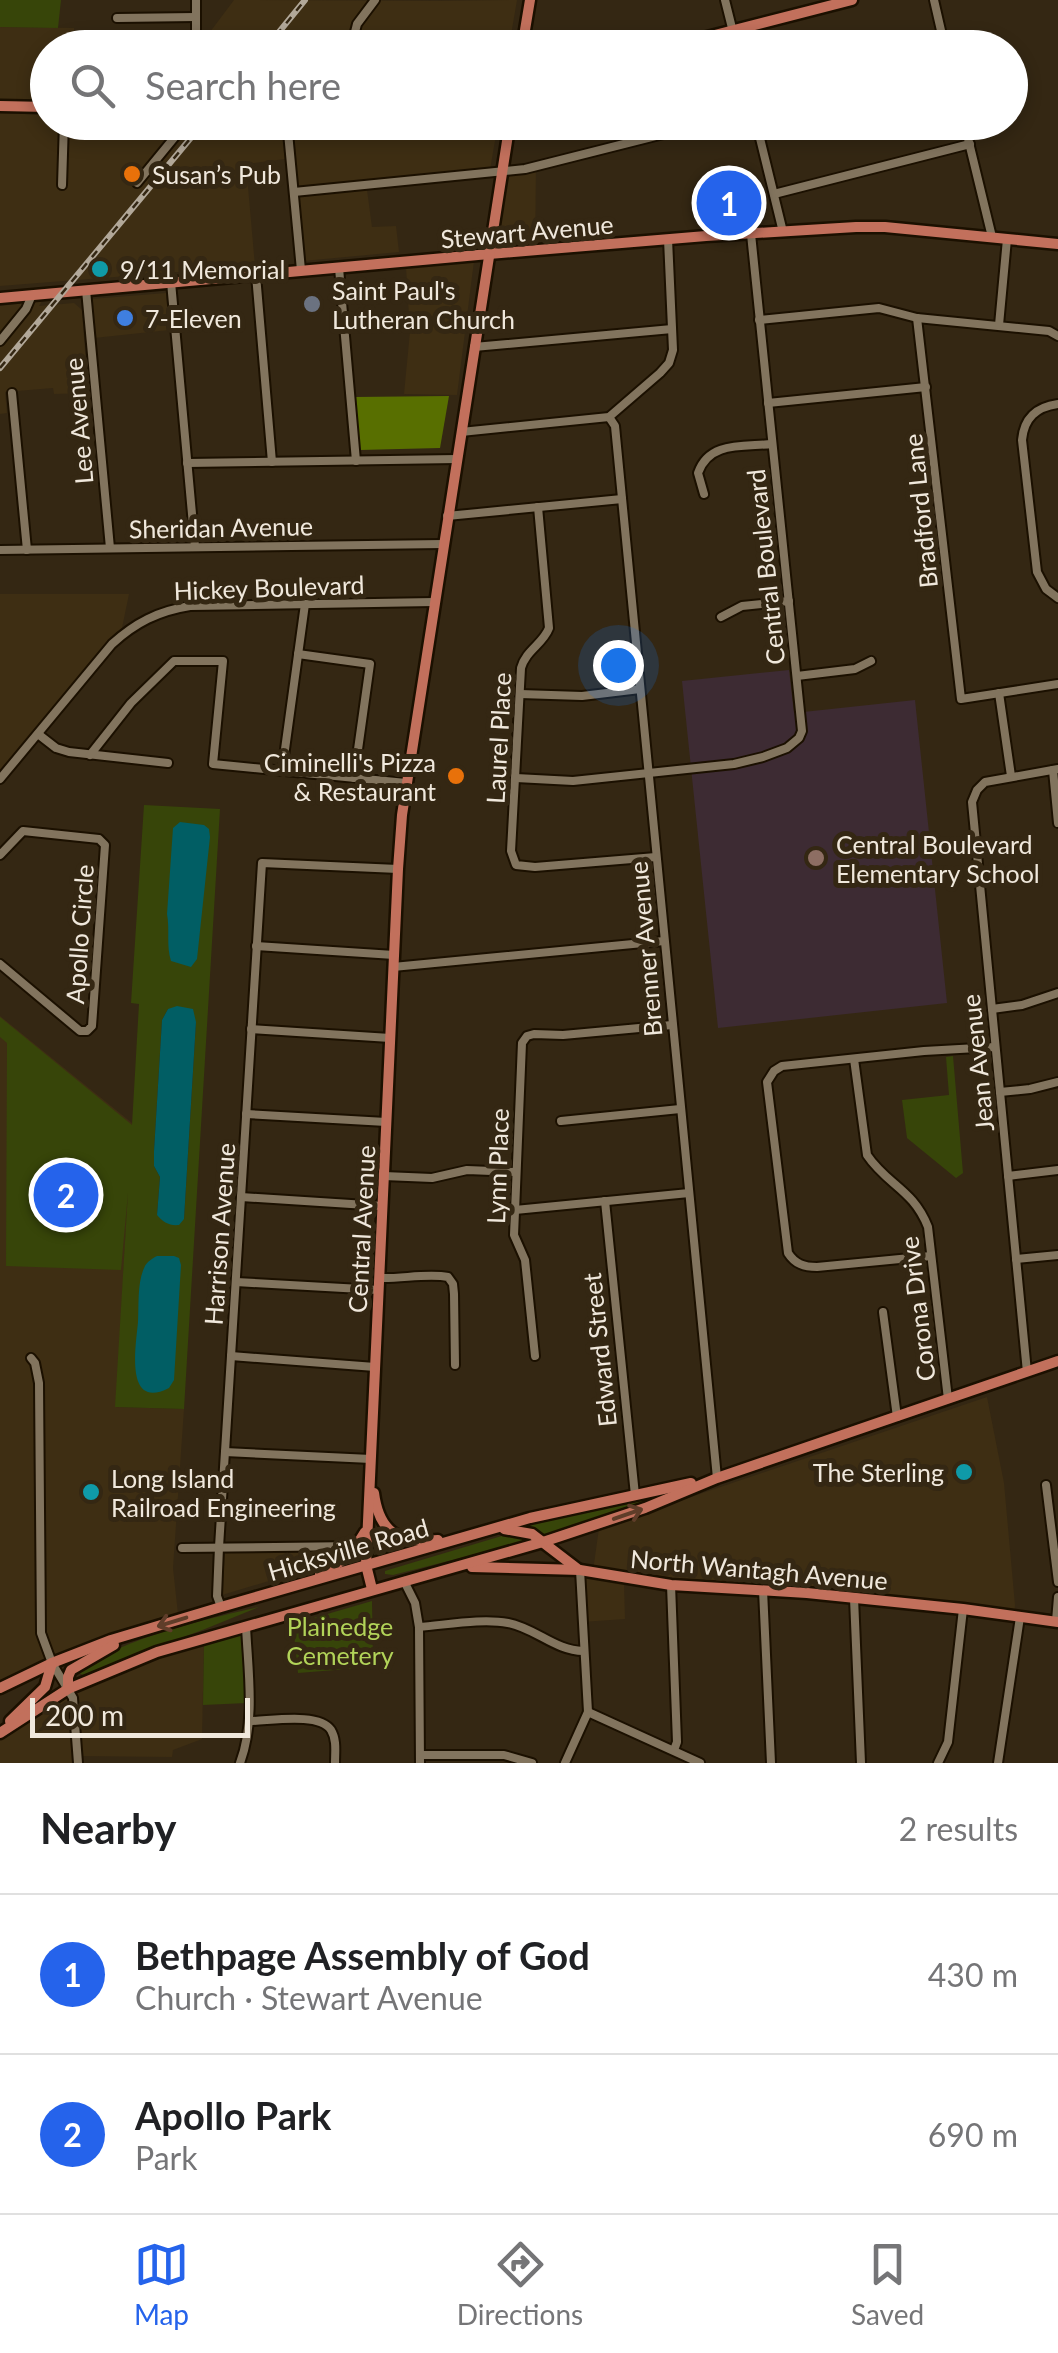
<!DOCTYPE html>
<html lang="en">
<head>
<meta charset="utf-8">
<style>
	body { margin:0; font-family:Lato,sans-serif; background:#f6f6f6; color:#202124 }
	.scale { position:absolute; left:30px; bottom:25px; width:220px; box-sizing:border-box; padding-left:10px; border:5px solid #f0e8dc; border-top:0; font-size:28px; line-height:35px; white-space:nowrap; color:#f0e8dc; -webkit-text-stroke:8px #342713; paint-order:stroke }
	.you { position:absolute; left:618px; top:665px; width:35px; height:35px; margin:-25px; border:8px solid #fff; border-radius:50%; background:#1a73e8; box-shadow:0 0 0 15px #1a73e833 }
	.badge { display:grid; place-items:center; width:65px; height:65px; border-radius:50%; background:#2563eb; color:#fff; font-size:32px; font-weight:700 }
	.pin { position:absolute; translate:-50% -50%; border:5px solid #fff; box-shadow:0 2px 10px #0006 }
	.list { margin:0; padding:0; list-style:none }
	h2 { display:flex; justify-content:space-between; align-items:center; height:130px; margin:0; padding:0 40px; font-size:42px }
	h2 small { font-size:32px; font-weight:400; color:#757577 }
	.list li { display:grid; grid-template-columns:65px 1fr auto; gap:30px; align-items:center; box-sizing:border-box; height:160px; padding:0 40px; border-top:2px solid #e0e0e0 }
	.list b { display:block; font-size:38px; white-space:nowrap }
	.list p { margin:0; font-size:32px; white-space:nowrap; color:#757577 }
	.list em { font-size:32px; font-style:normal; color:#757577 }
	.icon { flex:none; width:55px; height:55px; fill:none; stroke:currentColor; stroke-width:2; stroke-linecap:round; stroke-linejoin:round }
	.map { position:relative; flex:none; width:1058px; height:1763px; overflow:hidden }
	.search { position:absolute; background:#fff; box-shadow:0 5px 15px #0003; left:30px; right:30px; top:30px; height:110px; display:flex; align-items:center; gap:25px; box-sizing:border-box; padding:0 35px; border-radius:55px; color:#757577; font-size:38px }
	.sheet { height:450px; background:#fff }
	nav { display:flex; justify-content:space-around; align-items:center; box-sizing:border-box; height:140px; border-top:2px solid #e0e0e0; background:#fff; font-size:28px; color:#757577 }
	nav a { display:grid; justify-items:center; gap:5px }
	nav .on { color:#2563eb }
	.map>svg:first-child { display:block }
	.built { fill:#3e2e13 }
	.education { fill:#3d2b33 }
	.green { fill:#374509; fill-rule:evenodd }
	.forest { fill:#586f00 }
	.water { fill:#015e64 }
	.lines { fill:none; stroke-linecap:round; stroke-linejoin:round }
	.minor-casing { stroke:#1b1000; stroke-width:12 }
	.major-casing { stroke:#1b1000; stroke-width:15 }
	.minor { stroke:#82745e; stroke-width:8 }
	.major { stroke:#c2705c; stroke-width:10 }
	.rail-casing { stroke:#b2a899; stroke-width:6 }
	.rail { stroke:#342713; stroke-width:2.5; stroke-dasharray:8; stroke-linecap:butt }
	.oneway { stroke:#5f3d29 }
	.food-dot { fill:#e8710a; stroke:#342713; stroke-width:4 }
	.culture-dot { fill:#0f9aa8; stroke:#342713; stroke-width:4 }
	.worship-dot { fill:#6b7280; stroke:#342713; stroke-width:4 }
	.shop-dot { fill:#3f7fe0; stroke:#342713; stroke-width:4 }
	.education-dot { fill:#8d6e63; stroke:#342713; stroke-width:4 }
	.labels { text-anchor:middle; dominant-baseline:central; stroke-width:10; stroke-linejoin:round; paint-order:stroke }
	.poi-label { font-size:25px; fill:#f0e8dc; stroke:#342713; text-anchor:start }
	.street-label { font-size:25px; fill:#f0e8dc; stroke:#342713 }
	.park-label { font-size:25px; fill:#b2d359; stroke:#342713 }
</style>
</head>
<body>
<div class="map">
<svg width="1058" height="1763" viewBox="0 0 1058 1763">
	<rect width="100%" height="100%" fill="#342713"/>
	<g class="built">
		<polygon points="234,0 437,1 517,0 509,47 198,48"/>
		<polygon points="0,27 74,28 74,47 48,48 47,102 0,100"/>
		<polygon points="0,113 47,115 48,122 282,123 285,159 246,164 255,266 0,286"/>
		<polygon points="291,123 498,123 490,170 297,186"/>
		<polygon points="536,166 535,251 489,254 502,171"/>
		<polygon points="367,190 372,227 396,226 399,252 303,261 298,197"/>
		<polygon points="474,261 457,395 404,394 410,332 406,267"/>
		<polygon points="166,293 169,330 94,338 91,299"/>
		<polygon points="42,301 39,306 74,303 82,310 88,393 54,394 53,388 5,392 7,413 0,414 0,306"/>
		<polygon points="0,594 129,594 122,628 99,652 0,774"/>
		<polygon points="0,1016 132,1123 116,1407 184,1409 173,1568 178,1614 0,1688"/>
		<polygon points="987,1397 1004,1483 1015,1605 1014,1618 788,1594 624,1583 625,1619 582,1622 581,1571 593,1571 599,1528"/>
		<polygon points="225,1552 309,1553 309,1569 222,1595"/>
		<polygon points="204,1641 202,1739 173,1750 172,1757 76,1756 76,1763 0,1763 0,1739 67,1693"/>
	</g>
	<polygon class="education" points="789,670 794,713 915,700 947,1003 718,1028 682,681"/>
	<g class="green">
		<polygon points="0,0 61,0 58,28 0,27"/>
		<path d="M 144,805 L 220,809 L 184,1409 L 115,1407 L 128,1192 L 121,1270 L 6,1266 L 7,1043 L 0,1037 L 0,1017 L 132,1125 L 139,1004 L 131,1003 ZM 168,1009 L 196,1022 L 184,1219 L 157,1215 L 160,1177 L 154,1166 L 154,1151 L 162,1020 Z"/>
		<polygon points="953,1056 963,1173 956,1178 907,1138 902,1100 949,1095 946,1057"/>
		<polygon points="653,1500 544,1537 525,1526 531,1522 623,1502"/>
		<polygon points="505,1535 521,1537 528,1541 393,1575 385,1574 385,1571 388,1570"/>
		<polygon points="372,1601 373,1667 298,1673 293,1624"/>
		<path d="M 259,1607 L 205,1629 L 83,1675 L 79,1673 C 110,1641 213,1617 259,1607 Z"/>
		<polygon points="243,1629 247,1703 203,1705 204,1641"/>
	</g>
	<polygon class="forest" points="449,396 440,448 360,450 354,397"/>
	<g class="water">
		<path d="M 180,822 L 204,825 L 209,829 L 210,837 L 197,959 L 191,967 L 171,961 C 166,946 170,930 167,914 L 173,828 Z"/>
		<path d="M 177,1006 L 193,1009 L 196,1022 L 184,1219 L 179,1225 C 169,1226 163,1222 157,1215 L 160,1177 L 154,1166 L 154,1151 L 162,1020 L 168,1009 Z"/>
		<path d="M 157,1256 L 174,1256 L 179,1258 L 181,1265 L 174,1380 L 169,1388 C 124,1411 136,1345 138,1322 C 139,1305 137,1281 145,1266 C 147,1262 153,1258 157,1256 Z"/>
	</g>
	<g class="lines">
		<g class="minor-casing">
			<g id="minor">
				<polyline points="725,0 737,48"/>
				<polyline points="934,0 945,48"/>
				<polyline points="117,18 196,17"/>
				<polyline points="189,48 196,34 196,0"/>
				<polyline points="351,48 357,24 375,0"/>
				<polyline points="287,122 301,270"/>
				<polyline points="756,122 783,232"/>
				<polyline points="964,122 992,237"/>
				<polyline points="137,183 187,122"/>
				<polyline points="62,185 64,122"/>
				<polyline points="294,192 525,169 711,122"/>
				<polyline points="774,194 970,144"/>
				<polyline points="339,268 356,461"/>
				<polyline points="256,275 272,462"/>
				<polyline points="171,282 195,547"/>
				<polyline points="86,290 110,548"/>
				<polyline points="917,318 961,699 1058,684"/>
				<polyline points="759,320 879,308 917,318 1049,331 1058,336"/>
				<polyline points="999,325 1007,239"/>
				<polyline points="0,341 26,309 32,295"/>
				<polyline points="474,347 672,329"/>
				<polyline points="12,393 27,550"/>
				<polyline points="768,403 926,387"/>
				<path d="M 1058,404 C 1036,407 1024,418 1022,440 L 1037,572 L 1046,589 L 1058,598"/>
				<polyline points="609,417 615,426 717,1478"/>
				<polyline points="461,432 609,417 660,373 669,363 673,350 668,239"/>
				<polyline points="187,463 457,459"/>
				<path d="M 704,494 L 698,473 C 709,441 743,447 772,444"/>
				<path d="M 538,507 L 549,628 C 543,644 526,650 521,668 L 511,851 L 516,865 L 535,867 L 656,857"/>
				<polyline points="447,516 622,499"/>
				<polyline points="0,550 443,544"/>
				<polyline points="721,617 742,606 789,601"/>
				<polyline points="298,654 370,664 354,778"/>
				<polyline points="797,676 855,669 871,661"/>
				<polyline points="999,693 1011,776"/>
				<polyline points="520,694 582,696 640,689"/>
				<polyline points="38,734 56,748 69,752 168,763"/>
				<polyline points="90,755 131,703 174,661 223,661 213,764 406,783"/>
				<polyline points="1053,770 1058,823"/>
				<polyline points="282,771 305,604"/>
				<polyline points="516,778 573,781 734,764 763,757 787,748 799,738 802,731 751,234"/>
				<path d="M 0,779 L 112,644 C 135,623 158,611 190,606 L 434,602"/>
				<polyline points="0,855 23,831 99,839 105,845 92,1026 87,1031 80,1031 0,964"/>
				<polyline points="256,946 394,955"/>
				<polyline points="393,967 664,941"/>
				<polyline points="992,1009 1022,1005 1058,993"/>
				<polyline points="251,1029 390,1038"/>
				<path d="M 854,1059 L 867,1155 C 887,1185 913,1189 928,1227 L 948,1399"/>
				<polyline points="1000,1092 1030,1089 1058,1082"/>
				<polyline points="246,1114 386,1122"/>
				<polyline points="561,1121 680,1109"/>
				<polyline points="384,1176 432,1178 467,1170 516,1172"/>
				<polyline points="1008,1176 1058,1170"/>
				<polyline points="241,1197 382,1206"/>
				<polyline points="605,1201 635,1495"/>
				<polyline points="515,1210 689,1193"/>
				<path d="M 931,1256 L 817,1267 C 804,1267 795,1264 788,1253 L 767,1082 L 774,1071 L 782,1066 L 924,1051 L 995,1047"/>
				<polyline points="1016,1259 1058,1255"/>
				<path d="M 379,1278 C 401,1279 428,1273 448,1277 L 453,1284 L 454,1294 L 455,1365"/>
				<polyline points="236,1282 379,1290"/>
				<polyline points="883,1312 897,1417"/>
				<polyline points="231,1356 375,1367"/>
				<polyline points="535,1356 525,1260 514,1235 522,1043 527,1036 534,1034 563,1035 672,1025"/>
				<polyline points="31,1358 35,1363 39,1383 41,1633 52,1663 73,1698 78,1763"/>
				<polyline points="1027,1372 972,802 977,790 985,782 1058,769"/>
				<polyline points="225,1452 371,1459"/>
				<polyline points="1046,1485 1058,1582"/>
				<polyline points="182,1548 358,1546"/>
				<polyline points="580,1570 588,1712 700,1763"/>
				<polyline points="404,1581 415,1603 419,1627 420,1763"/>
				<polyline points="671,1585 677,1742 674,1750"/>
				<polyline points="763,1590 771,1763"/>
				<polyline points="854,1598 861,1763"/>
				<polyline points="221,1607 217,1596 219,1547 262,863 398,869"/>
				<polyline points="1056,1621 1058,1597"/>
				<path d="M 419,1627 C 446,1625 482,1618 508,1623 C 535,1628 556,1651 583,1651"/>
				<path d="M 250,1721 C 270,1721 319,1712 331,1730 C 337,1740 335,1752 335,1763"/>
				<polyline points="420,1755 504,1755 532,1763"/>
				<path d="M 240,1763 C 256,1720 248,1671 246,1626"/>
				<polyline points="565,1763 588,1712"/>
				<polyline points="938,1763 948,1742 963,1609"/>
				<polyline points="998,1763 1020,1617"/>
			</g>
		</g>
		<g class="major-casing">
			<g id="major">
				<polyline points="522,48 530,0"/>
				<polyline points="664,48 852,0"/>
				<polyline points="0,106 48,107"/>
				<polyline points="0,298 489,254 706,236 856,227 885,227 1058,244"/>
				<path d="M 374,1493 C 379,1532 398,1544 438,1540"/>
				<polyline points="504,1529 532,1534 579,1570"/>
				<polyline points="472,1567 580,1570 671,1585 807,1593 963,1609 1058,1622"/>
				<polyline points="320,1574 350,1556 365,1532"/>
				<polyline points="372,1589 366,1565 398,869 402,815 510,122"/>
				<polyline points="0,1688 52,1663 111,1640 221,1607 530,1518 691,1483"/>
				<polyline points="68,1689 68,1677 71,1670 114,1645"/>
				<polyline points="10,1721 45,1687 52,1663"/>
				<polyline points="0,1733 68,1689 157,1652 543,1542 645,1508 717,1478 1058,1361"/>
			</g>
		</g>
		<use href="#minor" class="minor"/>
		<use href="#major" class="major"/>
		<g class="rail-casing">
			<g id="rail">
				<polyline points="266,48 305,0"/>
				<polyline points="0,368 204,122"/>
			</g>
		</g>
		<use href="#rail" class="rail"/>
	</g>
	<defs><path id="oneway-shaft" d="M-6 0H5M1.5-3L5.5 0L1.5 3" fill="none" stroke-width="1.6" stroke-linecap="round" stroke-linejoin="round" transform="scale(2.5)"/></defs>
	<g class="oneway">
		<use href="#oneway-shaft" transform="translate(628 1514) rotate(-19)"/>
		<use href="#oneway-shaft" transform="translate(172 1622) rotate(163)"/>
	</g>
	<g class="food-dot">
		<circle cx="132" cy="174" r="10"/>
		<circle cx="456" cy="776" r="10"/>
	</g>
	<g class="culture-dot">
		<circle cx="100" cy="269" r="10"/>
		<circle cx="964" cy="1472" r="10"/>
		<circle cx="91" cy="1492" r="10"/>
	</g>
	<circle class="worship-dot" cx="312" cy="304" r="10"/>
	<circle class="shop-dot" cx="125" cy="318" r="10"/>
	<circle class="education-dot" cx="816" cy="858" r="10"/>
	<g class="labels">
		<g class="poi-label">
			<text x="152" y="174">Susan’s Pub</text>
			<text x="120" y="269">9/11 Memorial</text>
			<text x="332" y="290">Saint Paul's<tspan x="332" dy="29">Lutheran Church</tspan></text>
			<text x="145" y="318">7-Eleven</text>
			<text x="436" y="762" text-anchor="end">Ciminelli's Pizza<tspan x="436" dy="29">&amp; Restaurant</tspan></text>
			<text x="836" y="844">Central Boulevard<tspan x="836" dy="29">Elementary School</tspan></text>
			<text x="944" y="1472" text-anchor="end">The Sterling</text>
			<text x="111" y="1478">Long Island<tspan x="111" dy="29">Railroad Engineering</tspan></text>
		</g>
		<g class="street-label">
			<text transform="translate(527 231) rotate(-5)">Stewart Avenue</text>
			<text transform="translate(78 421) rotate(-95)">Lee Avenue</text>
			<text transform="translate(920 511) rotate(-96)">Bradford Lane</text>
			<text transform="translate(221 527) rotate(-1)">Sheridan Avenue</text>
			<text transform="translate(765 567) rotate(-96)">Central Boulevard</text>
			<text transform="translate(269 587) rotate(-2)">Hickey Boulevard</text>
			<text transform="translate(498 738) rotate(-87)">Laurel Place</text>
			<text transform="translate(79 934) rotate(-86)">Apollo Circle</text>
			<text transform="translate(645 949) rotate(-95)">Brenner Avenue</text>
			<text transform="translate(977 1063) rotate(-96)">Jean Avenue</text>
			<text transform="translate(497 1166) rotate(-88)">Lynn Place</text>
			<text transform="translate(361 1229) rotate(-87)">Central Avenue</text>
			<text transform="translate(219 1234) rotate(-86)">Harrison Avenue</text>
			<text transform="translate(917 1309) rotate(-97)">Corona Drive</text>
			<text transform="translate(599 1350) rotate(-96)">Edward Street</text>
			<text transform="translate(348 1549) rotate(-16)">Hicksville Road</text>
			<text transform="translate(759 1569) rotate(5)">North Wantagh Avenue</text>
		</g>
		<g class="park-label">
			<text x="340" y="1626">Plainedge<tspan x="340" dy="29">Cemetery</tspan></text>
		</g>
	</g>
</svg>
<div class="scale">200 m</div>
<div class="you"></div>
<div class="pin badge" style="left:729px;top:203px">1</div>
<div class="pin badge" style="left:66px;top:1195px">2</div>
<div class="search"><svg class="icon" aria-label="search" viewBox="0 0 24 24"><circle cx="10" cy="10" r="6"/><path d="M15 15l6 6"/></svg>Search here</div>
</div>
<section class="sheet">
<h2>Nearby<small>2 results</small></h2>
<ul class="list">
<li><span class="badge">1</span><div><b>Bethpage Assembly of God</b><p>Church · Stewart Avenue</p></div><em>430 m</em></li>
<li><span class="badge">2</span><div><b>Apollo Park</b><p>Park</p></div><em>690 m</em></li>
</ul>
</section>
<nav>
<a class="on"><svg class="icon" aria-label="map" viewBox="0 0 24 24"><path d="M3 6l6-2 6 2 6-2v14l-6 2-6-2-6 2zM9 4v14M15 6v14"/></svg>Map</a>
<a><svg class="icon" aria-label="directions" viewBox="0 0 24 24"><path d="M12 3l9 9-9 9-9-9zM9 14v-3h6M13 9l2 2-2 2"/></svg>Directions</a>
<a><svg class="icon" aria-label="saved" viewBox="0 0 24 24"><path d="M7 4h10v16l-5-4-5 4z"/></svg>Saved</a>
</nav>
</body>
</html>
